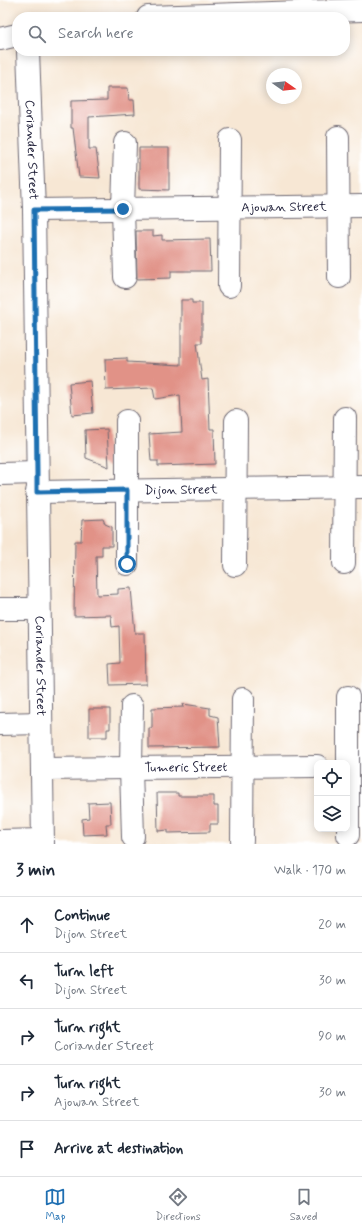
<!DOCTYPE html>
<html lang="en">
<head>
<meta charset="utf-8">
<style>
	body { margin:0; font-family:Mynerve,sans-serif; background:#f6f6f7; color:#1f2937 }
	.controls { position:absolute; right:12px; bottom:12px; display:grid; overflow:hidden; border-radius:8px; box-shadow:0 2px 10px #0003 }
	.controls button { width:36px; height:36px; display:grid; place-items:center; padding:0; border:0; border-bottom:1px solid #e0e1e3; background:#fff; color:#1f2937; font:20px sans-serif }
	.compass { position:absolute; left:266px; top:68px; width:36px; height:36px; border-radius:50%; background:#fff; box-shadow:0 2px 10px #0003; rotate:104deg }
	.stop { position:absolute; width:12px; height:12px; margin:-9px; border:3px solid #1f6fb2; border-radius:50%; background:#fff }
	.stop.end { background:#1f6fb2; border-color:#fff; box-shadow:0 1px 4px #0008 }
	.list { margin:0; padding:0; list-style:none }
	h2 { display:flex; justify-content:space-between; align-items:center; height:52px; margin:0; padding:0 16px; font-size:17px }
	h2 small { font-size:13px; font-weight:400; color:#747a83 }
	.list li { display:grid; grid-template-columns:26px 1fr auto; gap:12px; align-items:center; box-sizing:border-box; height:56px; padding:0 16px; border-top:1px solid #e0e1e3 }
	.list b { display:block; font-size:15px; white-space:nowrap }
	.list p { margin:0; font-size:13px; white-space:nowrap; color:#747a83 }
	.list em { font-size:13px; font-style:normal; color:#747a83 }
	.icon { flex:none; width:22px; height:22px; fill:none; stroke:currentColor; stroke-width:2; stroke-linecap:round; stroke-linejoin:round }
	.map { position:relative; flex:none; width:362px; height:844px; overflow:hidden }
	.search { position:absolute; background:#fff; box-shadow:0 2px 10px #0003; left:12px; right:12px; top:12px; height:44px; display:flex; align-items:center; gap:10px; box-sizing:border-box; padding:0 14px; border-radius:16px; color:#747a83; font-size:15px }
	.sheet { height:332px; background:#fff }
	nav { display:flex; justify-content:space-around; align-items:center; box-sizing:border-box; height:56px; border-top:1px solid #e0e1e3; background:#fff; font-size:11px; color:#747a83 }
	nav a { display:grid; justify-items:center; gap:2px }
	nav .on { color:#1f6fb2 }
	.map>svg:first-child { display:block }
	.building { fill:#e19287 }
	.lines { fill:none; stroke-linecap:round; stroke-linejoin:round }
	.minor-casing { stroke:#6d6771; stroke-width:24 }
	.minor { stroke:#fff; stroke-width:22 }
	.route { stroke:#1f6fb2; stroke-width:5 }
	.labels { text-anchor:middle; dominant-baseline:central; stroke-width:3.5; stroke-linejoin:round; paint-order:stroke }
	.street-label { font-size:13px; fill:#22223b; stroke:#fff }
</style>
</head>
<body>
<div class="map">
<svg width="362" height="844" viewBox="0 0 362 844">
	<rect width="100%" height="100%" fill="#fff"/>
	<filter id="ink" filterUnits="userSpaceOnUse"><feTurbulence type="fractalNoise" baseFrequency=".025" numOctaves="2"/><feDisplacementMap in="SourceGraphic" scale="8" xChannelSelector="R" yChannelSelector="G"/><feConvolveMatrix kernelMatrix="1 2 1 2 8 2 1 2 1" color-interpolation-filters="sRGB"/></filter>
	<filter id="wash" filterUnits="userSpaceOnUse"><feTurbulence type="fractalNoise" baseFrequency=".012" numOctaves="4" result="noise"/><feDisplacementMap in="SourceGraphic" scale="16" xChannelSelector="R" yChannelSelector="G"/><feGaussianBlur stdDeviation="0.9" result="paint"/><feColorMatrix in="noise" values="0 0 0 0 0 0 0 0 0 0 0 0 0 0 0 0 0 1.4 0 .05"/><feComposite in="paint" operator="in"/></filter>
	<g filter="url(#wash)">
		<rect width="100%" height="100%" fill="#f7e7d4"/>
		<g id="blocks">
			<g class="building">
				<polygon points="107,88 128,88 129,100 134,100 135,114 89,117 89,149 96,149 100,178 79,177 73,128 71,128 71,101 107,100"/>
				<polygon points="139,148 169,148 169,190 139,189"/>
				<polygon points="136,231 153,231 153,236 162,235 162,240 210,239 211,271 171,271 171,278 137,279"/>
				<polygon points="181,300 192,300 192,303 202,303 202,343 197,343 202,380 208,379 210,429 214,429 215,464 158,466 158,461 151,461 149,434 182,432 180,395 155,399 153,388 106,390 105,359 127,358 127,362 181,365"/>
				<polygon points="90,381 93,413 72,415 69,383"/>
				<polygon points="107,429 109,467 86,458 85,430"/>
				<polygon points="103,519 105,524 112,527 112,546 102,546 102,556 96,556 97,595 118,594 118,589 131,588 135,633 145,633 146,684 110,685 109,664 120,663 119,626 112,627 111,615 74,616 75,541 81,541 82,520"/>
				<polygon points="183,704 210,708 210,715 218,717 220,747 149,748 149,728 152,728 152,708 184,707"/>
				<polygon points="89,709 110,709 110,729 107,729 107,737 89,737"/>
				<polygon points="157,793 178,793 178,796 214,796 214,806 218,806 218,824 210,824 210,832 168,833 168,830 158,831"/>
				<polygon points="110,802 111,824 106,824 107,834 83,835 82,819 89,818 88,803"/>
			</g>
		</g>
	</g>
	<g filter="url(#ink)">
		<use href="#blocks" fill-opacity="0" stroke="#6d6771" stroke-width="1"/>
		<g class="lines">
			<g class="minor-casing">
				<g id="minor">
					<polyline points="148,17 362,10"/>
					<polyline points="0,39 17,35"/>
					<path id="s1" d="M 28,51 L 34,210 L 43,844"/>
					<polyline points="338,137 339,277"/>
					<polyline points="125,143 123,209 125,277"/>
					<path id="s2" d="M 34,210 L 362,206"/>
					<polyline points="229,286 230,140"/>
					<polyline points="0,474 37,473"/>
					<path id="s3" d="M 37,492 L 362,487"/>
					<polyline points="344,563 345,418"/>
					<polyline points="127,564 127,421"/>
					<polyline points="235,565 236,421"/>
					<polyline points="0,609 39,609"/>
					<polyline points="348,697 348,835"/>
					<polyline points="132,706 131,768 133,837"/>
					<polyline points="0,724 41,723"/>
					<path id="s4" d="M 42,769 L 317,766"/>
					<polyline points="0,841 43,840"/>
					<polyline points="242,841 243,699"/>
				</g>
			</g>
			<use href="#minor" class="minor"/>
		</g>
	</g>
	<g class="lines" filter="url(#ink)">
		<polyline class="route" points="123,209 34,210 37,473 37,492 127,490 127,564"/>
	</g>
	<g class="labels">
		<g class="street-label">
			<text stroke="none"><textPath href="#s1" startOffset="99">Coriander Street</textPath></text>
			<text stroke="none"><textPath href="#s2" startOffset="250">Ajowan Street</textPath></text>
			<text stroke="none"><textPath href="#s3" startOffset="144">Dijon Street</textPath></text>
			<text stroke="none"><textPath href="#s1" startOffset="615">Coriander Street</textPath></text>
			<text stroke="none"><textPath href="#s4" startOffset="144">Tumeric Street</textPath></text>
		</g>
	</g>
</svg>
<div class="controls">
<button><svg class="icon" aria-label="locate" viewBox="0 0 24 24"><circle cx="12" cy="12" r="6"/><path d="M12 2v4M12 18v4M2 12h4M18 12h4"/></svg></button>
<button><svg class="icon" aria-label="layers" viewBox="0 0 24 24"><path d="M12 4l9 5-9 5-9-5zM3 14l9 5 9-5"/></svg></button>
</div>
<svg class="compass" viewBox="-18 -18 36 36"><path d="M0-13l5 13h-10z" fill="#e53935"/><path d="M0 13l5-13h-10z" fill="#747a83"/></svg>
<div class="stop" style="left:127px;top:564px"></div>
<div class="stop end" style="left:123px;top:209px"></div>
<div class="search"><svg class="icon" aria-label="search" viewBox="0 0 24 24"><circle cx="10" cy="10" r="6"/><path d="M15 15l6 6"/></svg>Search here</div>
</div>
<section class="sheet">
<h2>3 min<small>Walk · 170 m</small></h2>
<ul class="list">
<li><svg class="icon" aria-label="ahead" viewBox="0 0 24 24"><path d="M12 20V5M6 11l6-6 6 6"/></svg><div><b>Continue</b><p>Dijon Street</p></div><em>20 m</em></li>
<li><svg class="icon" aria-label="left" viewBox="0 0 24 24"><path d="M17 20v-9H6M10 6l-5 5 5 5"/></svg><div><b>Turn left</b><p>Dijon Street</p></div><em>30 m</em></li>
<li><svg class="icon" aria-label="right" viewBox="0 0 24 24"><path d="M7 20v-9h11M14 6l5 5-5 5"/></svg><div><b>Turn right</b><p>Coriander Street</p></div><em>90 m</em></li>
<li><svg class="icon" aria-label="right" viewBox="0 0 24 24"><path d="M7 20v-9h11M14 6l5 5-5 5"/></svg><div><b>Turn right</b><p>Ajowan Street</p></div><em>30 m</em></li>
<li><svg class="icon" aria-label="arrive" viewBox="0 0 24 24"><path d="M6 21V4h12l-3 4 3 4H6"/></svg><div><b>Arrive at destination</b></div></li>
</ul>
</section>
<nav>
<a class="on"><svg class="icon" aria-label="map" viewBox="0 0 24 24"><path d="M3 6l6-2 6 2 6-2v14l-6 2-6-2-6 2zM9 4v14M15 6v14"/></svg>Map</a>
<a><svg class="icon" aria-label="directions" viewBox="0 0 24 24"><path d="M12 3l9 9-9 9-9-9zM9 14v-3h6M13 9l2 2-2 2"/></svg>Directions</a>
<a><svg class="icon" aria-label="saved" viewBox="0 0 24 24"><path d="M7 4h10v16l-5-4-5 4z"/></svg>Saved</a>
</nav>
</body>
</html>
